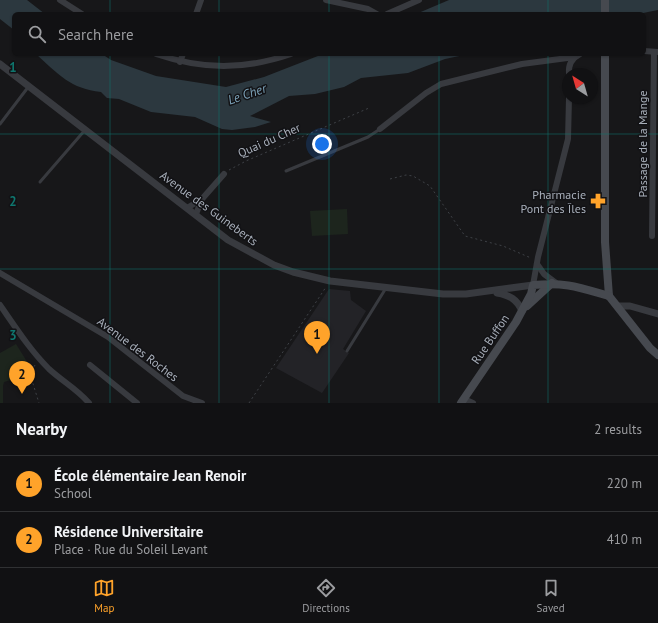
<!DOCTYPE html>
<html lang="en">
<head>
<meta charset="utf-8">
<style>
	body { margin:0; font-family:"PT Sans",sans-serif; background:#1e1f21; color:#f1f3f6 }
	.compass { position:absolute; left:562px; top:68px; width:36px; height:36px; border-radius:50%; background:#111113; box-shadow:0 1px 3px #0004; rotate:323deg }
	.you { position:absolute; left:322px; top:144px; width:14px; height:14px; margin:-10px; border:3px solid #fff; border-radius:50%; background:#1a73e8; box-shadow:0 0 0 6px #1a73e833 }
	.badge { display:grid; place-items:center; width:26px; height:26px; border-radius:50%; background:#ffa32a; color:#111; font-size:13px; font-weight:700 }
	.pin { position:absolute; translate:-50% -33px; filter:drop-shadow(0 1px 2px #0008) }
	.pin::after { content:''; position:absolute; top:21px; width:14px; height:12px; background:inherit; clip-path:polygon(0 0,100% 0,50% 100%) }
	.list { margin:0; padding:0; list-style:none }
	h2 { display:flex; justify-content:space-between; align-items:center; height:52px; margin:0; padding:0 16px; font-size:17px }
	h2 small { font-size:13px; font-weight:400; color:#9c9da0 }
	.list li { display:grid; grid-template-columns:26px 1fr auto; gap:12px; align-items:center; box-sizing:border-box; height:56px; padding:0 16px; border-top:1px solid #303133 }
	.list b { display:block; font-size:15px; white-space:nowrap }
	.list p { margin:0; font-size:13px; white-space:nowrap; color:#9c9da0 }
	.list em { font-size:13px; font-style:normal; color:#9c9da0 }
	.icon { flex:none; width:22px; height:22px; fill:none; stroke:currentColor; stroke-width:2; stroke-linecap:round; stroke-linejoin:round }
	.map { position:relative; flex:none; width:658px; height:403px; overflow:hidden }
	.search { position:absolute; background:#111113; box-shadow:0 1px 3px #0004; left:12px; right:12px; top:12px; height:44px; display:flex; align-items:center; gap:10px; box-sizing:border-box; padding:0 14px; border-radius:6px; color:#9c9da0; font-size:15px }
	.sheet { height:164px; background:#111113 }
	nav { display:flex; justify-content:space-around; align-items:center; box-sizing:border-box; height:56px; border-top:1px solid #303133; background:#111113; font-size:11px; color:#9c9da0 }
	nav a { display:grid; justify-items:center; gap:2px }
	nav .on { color:#ffa32a }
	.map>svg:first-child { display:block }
	.built { fill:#232327 }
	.green { fill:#1d251d }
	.water { fill:#2c383f }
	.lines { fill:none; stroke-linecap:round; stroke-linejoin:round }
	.path { stroke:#3e4146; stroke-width:1; stroke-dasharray:2 3; stroke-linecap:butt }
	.service { stroke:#383a3f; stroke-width:3 }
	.minor { stroke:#383a3f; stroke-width:6 }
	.tertiary { stroke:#383a3f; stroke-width:7 }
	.secondary { stroke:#46494f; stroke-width:8 }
	.grid { fill:none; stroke:#0f766e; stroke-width:1; stroke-opacity:0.55 }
	.labels { text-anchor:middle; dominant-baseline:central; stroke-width:3; stroke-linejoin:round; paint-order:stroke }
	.street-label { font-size:12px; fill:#a8afba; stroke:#121215 }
	.poi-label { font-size:12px; fill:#a8afba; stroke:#121215; text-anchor:end }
	.water-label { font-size:13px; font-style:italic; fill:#7ca2b8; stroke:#121215 }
	.grid-label { font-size:13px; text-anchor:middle; font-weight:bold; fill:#0f766e; stroke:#121215; stroke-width:3; stroke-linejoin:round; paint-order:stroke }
</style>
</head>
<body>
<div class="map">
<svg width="658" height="403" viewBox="0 0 658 403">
	<rect width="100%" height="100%" fill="#171719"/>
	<polygon class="built" points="329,289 350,291 351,300 366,311 343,349 349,353 322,393 276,368"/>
	<g class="green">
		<polygon points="347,209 348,234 312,236 310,211"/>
		<polygon points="16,344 34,373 4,382 3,386 3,403 0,403 0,353"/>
	</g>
	<g class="water">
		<polygon points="0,0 27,0 45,14 14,14 14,30 0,19"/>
		<polygon points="449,0 658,0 658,10 638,14 416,14"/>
		<path d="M 36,54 L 102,54 L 111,60 L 156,76 L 226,87 L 264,77 L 323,54 L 469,54 L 445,59 L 408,73 L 361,78 L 344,87 L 315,94 L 289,96 L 250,116 L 271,122 L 255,127 L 232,130 L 222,129 L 195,117 L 151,112 L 119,99 L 107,98 L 101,92 C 71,89 58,74 36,54 Z"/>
	</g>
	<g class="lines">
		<g class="path">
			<polyline points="229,170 246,161 369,108"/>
			<polyline points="390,179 406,175 413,176 430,186 465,236 503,246 531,258"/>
			<polyline points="35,365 30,374 39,403"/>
			<polyline points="249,403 326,287"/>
		</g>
		<g class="service">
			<polyline points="0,124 29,86"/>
			<polyline points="286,171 368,137 380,129"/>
			<polyline points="40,182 85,130"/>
			<polyline points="347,351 386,288"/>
		</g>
		<g class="minor">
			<polyline points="60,0 82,14"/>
			<polyline points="326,0 368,9 377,14"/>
			<polyline points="196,14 201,0"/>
			<polyline points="387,14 419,0"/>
			<polyline points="644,51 658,52"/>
			<path d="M 156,54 C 203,70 244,70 291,54"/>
			<polyline points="180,62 183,54"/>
			<path d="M 569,74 C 568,64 572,58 580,54"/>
			<polyline points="380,129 426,93 441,84 522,64 575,57"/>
			<polyline points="187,208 202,199"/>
			<polyline points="196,214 202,199 224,174"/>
			<polyline points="652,236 654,52"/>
			<polyline points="537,264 544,274 556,283"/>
			<polyline points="0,273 108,337 183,396 202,403"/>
			<polyline points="533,285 538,257 568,139 569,98"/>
			<path d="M 0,305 C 16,328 30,350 49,369 C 62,381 77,389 89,403"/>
			<polyline points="90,365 137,403"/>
			<polyline points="464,399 473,403"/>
		</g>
		<g class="tertiary">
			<polyline points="0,64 228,240 274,265 293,272 330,281 443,294 466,294 533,285"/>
			<path d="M 497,293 C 509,295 517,299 522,311"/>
			<polyline points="617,306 630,306 658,314"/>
		</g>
		<g class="secondary">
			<polyline points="605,14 605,0"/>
			<polyline points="605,54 605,242 609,296"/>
			<polyline points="609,296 650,348 658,355"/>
			<polyline points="527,306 552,283"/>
			<path d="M 461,403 L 516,322 L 531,294 L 533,285 C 566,282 578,287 609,296"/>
		</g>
	</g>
	<path class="grid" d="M 110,0 L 110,14M 219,0 L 219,14M 329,0 L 329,14M 439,0 L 439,14M 548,0 L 548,14M 110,54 L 110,403M 219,54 L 219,403M 329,54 L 329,403M 439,54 L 439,403M 548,54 L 548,403M 0,134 L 658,134M 0,269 L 658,269"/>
	<defs>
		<g id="pharmacy-bare" transform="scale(1.2)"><path d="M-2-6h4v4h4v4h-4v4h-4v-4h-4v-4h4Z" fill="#ffa32a" stroke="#121215" stroke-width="2.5" paint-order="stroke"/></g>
	</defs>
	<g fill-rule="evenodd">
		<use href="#pharmacy-bare" x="598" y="201"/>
	</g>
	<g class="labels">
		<g class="street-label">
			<text transform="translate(269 140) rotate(-24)">Quai du Cher</text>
			<text transform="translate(642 144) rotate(-90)">Passage de la Mange</text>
			<text transform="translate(209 208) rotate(36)">Avenue des Guineberts</text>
			<text transform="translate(490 339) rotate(-56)">Rue Buffon</text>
			<text transform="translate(138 349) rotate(37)">Avenue des Roches</text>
		</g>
		<g class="poi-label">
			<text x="586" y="194">Pharmacie<tspan x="586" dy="14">Pont des Îles</tspan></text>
		</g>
		<g class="water-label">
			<text transform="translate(247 94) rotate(-19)">Le Cher</text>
		</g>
	</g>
	<g class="grid-label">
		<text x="13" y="72">1</text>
		<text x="13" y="206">2</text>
		<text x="13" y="340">3</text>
	</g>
</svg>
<svg class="compass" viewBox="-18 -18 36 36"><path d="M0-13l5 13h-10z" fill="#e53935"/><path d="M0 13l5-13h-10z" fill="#9c9da0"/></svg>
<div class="you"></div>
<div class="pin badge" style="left:317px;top:354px">1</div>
<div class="pin badge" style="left:22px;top:394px">2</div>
<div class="search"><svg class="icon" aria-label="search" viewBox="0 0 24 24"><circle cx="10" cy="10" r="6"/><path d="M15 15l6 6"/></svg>Search here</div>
</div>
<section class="sheet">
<h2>Nearby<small>2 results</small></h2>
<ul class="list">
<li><span class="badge">1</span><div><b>École élémentaire Jean Renoir</b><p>School</p></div><em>220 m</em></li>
<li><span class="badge">2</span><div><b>Résidence Universitaire</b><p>Place · Rue du Soleil Levant</p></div><em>410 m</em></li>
</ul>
</section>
<nav>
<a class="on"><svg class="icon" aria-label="map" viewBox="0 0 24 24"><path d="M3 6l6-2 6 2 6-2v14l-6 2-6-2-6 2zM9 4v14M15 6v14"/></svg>Map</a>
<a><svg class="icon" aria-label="directions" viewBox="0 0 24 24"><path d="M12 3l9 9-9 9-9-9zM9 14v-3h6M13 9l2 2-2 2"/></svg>Directions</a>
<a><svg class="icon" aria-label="saved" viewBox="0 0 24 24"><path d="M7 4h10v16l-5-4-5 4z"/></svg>Saved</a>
</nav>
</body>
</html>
